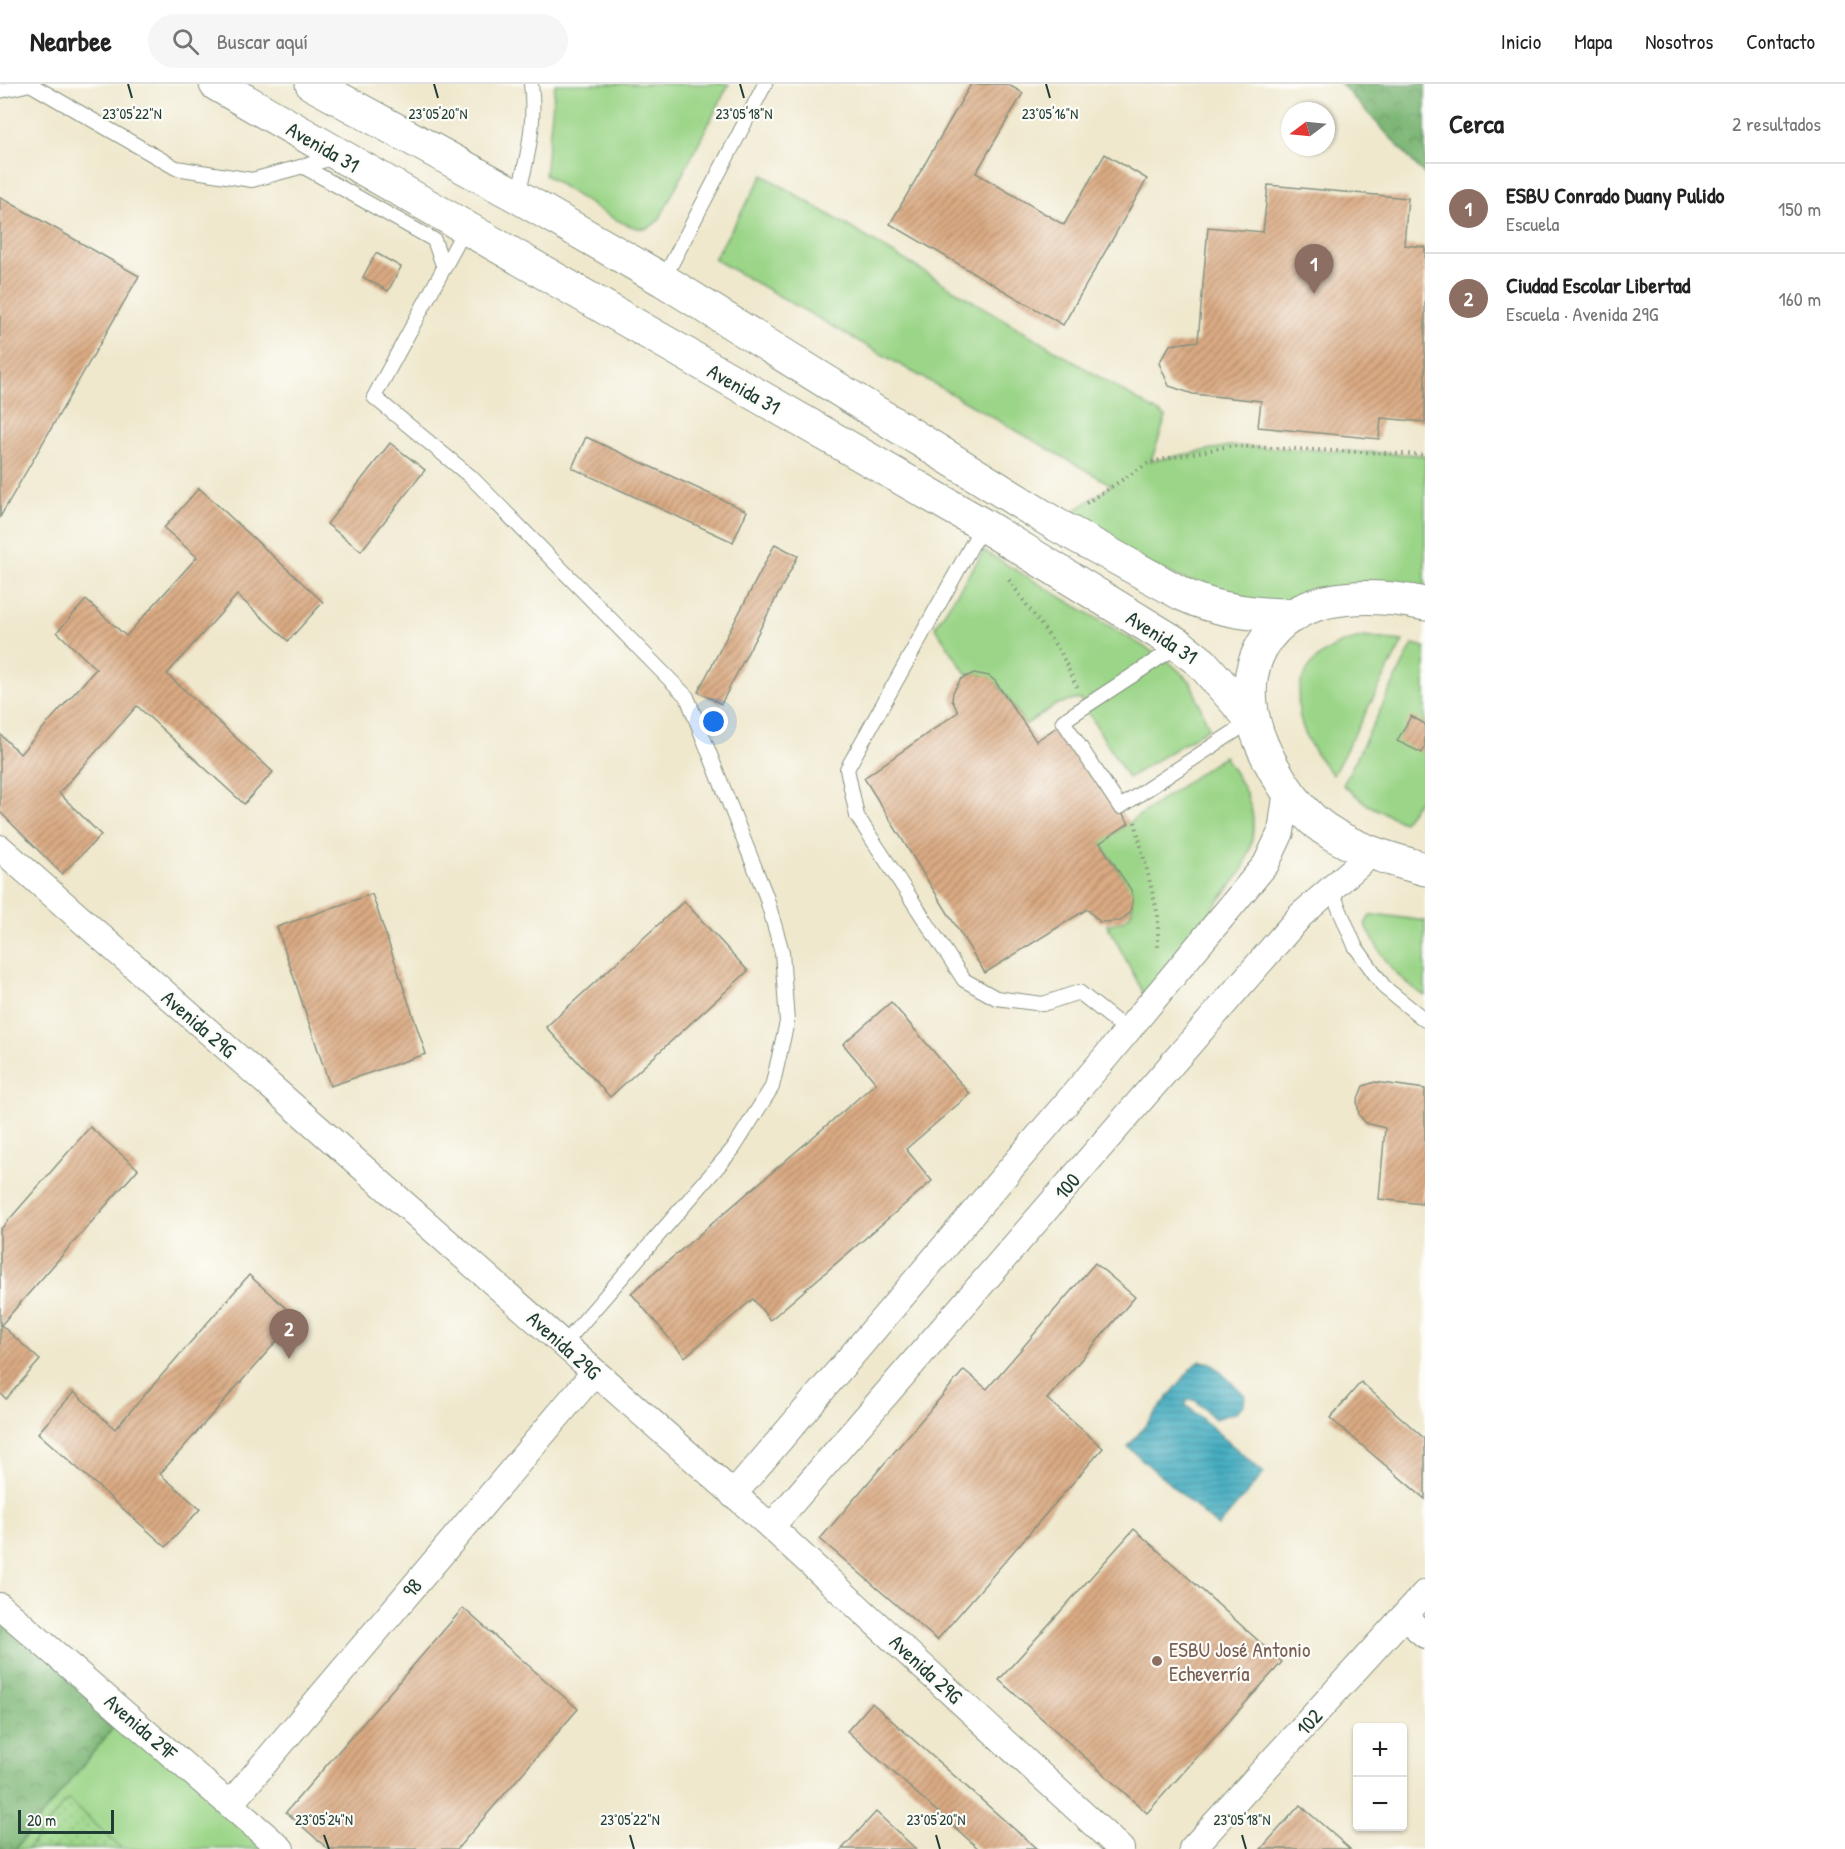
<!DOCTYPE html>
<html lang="es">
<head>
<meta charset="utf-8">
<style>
	body { margin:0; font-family:"Patrick Hand",sans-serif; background:#f6f6f6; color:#222 }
	.controls { position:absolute; right:18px; bottom:18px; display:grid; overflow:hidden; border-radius:6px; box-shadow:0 2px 4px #0004 }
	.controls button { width:54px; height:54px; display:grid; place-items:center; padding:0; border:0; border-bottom:2px solid #e0e0e0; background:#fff; color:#222; font:30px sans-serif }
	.compass { position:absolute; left:1281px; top:18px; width:54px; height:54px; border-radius:50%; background:#fff; box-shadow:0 2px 4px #0004; rotate:254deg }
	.scale { position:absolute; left:18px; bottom:15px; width:96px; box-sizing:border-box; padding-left:6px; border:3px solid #1f3d34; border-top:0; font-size:16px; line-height:21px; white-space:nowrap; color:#1f3d34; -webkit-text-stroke:4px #fdfcf7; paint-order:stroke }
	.you { position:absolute; left:714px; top:638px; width:21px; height:21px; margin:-15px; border:4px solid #fff; border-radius:50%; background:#1a73e8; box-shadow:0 0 0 9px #1a73e833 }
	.badge { display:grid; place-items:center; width:39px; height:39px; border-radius:50%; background:#ea580c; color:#fff; font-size:20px; font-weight:700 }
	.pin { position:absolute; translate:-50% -50px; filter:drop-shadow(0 2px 3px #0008) }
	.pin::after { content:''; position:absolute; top:32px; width:21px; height:18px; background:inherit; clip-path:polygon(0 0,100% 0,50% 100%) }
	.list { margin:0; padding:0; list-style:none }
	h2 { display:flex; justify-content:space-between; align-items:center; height:78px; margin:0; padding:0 24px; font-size:26px }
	h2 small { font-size:20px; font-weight:400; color:#767676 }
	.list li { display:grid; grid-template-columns:39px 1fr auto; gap:18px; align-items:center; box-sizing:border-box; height:90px; padding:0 24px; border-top:2px solid #e0e0e0 }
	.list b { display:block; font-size:22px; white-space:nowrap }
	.list p { margin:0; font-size:20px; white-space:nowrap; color:#767676 }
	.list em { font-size:20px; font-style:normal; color:#767676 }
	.icon { flex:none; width:33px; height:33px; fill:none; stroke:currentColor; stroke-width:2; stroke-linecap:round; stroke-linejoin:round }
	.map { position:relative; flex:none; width:1425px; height:1765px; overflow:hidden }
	header { display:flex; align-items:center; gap:36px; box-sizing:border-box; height:84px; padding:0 30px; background:#fff; border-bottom:2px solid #e0e0e0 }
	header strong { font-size:28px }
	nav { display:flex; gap:33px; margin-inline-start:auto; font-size:21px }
	.search { width:420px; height:54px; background:#f6f6f6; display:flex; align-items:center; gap:15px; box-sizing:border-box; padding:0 21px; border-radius:33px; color:#767676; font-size:22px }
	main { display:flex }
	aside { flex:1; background:#fff }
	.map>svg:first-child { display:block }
	.green { fill:#9bd588; stroke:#5d895e; stroke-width:1.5 }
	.forest { fill:url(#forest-crowns); stroke:#4e7a54; stroke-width:1.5 }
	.park { fill:url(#park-dots); stroke:#5d895e; stroke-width:1.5 }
	.water { fill:url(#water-rules); stroke:#30747a; stroke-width:1.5 }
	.building { fill:url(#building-hatch) }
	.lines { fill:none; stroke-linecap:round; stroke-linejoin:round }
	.service-casing { stroke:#879280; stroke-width:16 }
	.minor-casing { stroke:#879280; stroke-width:28 }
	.primary-casing { stroke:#879280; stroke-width:35 }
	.path { stroke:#879280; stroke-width:4; stroke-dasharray:1.5 4.5; stroke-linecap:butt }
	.service { stroke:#fff; stroke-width:14 }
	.minor { stroke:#fff; stroke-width:26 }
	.primary { stroke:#fff; stroke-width:33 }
	.ticks { fill:none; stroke:#1f3d34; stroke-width:2 }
	.education-dot { fill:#8d6e63; stroke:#fdfcf7; stroke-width:2 }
	.labels { text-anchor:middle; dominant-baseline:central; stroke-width:4.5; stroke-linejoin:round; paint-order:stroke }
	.street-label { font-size:21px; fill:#1f3d34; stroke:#fdfcf7 }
	.education-label { font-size:21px; fill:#785e54; stroke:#fdfcf7; text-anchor:start }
	.ticks-label { font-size:15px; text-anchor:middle; fill:#1f3d34; stroke:#fdfcf7; stroke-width:4.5; stroke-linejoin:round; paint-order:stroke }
</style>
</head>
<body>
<header>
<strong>Nearbee</strong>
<div class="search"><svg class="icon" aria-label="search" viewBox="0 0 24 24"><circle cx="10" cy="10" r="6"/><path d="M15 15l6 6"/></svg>Buscar aquí</div>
<nav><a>Inicio</a><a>Mapa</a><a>Nosotros</a><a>Contacto</a></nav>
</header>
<main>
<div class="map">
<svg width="1425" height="1765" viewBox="0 0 1425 1765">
	<defs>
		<pattern id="forest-crowns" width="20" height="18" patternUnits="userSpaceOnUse" patternTransform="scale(1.5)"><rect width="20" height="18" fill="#7cb674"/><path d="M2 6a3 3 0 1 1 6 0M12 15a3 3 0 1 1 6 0" fill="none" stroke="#659560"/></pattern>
		<pattern id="park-dots" width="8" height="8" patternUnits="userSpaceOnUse" patternTransform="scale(1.5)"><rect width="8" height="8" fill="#9bd588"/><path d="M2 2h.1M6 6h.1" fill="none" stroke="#7eae70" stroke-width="1.8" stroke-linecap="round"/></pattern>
		<pattern id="water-rules" width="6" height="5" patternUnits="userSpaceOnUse" patternTransform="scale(1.5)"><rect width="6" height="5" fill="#40abbf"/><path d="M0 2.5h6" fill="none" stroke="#358c9c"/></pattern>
		<pattern id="building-hatch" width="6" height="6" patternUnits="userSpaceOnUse" patternTransform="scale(1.5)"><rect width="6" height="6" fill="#daaa83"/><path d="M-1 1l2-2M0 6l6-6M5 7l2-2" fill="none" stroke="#b08c6c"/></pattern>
	</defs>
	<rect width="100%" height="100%" fill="#fdfcf7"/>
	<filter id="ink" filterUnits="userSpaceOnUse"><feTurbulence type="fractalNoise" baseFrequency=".0167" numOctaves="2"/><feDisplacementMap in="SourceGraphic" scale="12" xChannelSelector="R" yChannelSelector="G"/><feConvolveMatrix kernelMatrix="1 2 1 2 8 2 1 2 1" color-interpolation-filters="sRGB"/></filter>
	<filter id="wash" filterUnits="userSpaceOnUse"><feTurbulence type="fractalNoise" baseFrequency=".008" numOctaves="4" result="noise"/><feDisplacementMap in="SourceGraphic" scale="24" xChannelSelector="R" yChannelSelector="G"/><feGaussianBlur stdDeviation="1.35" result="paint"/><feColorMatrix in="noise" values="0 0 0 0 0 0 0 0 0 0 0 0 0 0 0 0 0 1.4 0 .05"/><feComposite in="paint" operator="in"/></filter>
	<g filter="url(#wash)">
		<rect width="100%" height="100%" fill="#efe8cd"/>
		<g class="green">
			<path d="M 555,0 L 729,0 L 659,136 C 653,141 648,146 639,144 C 616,141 567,104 545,91 Z"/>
			<polygon points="763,91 1166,333 1151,377 1230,362 1425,371 1425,520 1267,531 1055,440 1112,401 714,175"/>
			<path d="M 984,467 L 1168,577 L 1190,597 L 1209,644 L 1128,694 L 1080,615 L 1057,620 L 1025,641 C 1011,621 996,582 967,591 L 935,543 Z"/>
			<path d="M 1363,553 L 1403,557 L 1333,691 C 1296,653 1277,591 1336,562 C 1344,558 1355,556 1363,553 Z"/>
			<polygon points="1413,560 1425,563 1425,709 1403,738 1368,721 1343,701"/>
			<path d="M 1224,672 C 1252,715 1264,737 1242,787 L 1145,912 L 1107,840 C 1162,837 1113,779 1100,759 Z"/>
			<path d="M 1382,831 L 1425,837 L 1425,912 C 1394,894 1381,872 1365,840 L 1370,832 Z"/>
			<polygon points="125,1629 278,1765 15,1765"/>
		</g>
		<g class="forest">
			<polygon points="1341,0 1425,0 1425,91"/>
			<polygon points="0,1522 125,1629 15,1765 0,1765"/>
		</g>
		<polygon class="park" points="68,1715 122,1765 27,1765"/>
		<polygon class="water" points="1201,1277 1211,1279 1245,1311 1244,1321 1236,1328 1215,1335 1196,1317 1190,1315 1185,1320 1264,1389 1218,1443 1128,1363 1194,1281"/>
		<g id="blocks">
			<g class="building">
				<polygon points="971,0 1007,0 1023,9 976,89 1064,141 1105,70 1147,95 1063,241 890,140"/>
				<polygon points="1268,101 1408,114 1404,161 1425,163 1425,338 1381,334 1379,355 1258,343 1261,317 1193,310 1169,302 1159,279 1170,261 1198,257 1208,143 1263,148"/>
				<polygon points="0,113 139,192 0,433"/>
				<polygon points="376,169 401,183 388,207 363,193"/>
				<polygon points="586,353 747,427 733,458 572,384"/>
				<polygon points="390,359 425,386 361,467 327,440"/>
				<polygon points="199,404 323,518 288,557 237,511 167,590 273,688 244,720 137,622 59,709 101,751 62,790 0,728 0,650 20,670 96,585 57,548 86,516 126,552 197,473 164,444"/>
				<polygon points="775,460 798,472 721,620 698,608"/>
				<polygon points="974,589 989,592 995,597 1036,657 1060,641 1129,739 1100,759 1131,806 1133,814 1130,828 1120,837 1100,838 1087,825 985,889 864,694 958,628 952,616 953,608 961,595"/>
				<polygon points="1411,632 1425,640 1425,663 1422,669 1397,657"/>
				<polygon points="372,810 426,970 330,1002 277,843"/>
				<polygon points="684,817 748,887 610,1013 546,943"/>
				<polygon points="891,918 970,1010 906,1065 932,1097 770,1236 753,1215 685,1273 631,1209 876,999 843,960"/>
				<polygon points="1375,998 1425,1005 1425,1101 1422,1120 1379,1115 1385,1044 1366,1039 1359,1031 1357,1017 1363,1002"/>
				<polygon points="90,1043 138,1085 1,1241 40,1276 6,1315 0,1309 0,1146"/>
				<polygon points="1095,1179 1135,1213 1047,1315 1103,1364 937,1556 820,1455 964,1286 987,1305"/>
				<polygon points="249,1191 297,1234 160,1390 200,1425 166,1463 38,1349 74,1308 115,1345"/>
				<polygon points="1361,1298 1425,1355 1425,1415 1330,1334"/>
				<polygon points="1134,1445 1282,1578 1147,1729 999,1596"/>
				<polygon points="463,1524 578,1625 457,1765 328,1765 286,1728"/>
				<polygon points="872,1619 1037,1765 979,1765 847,1647"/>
				<polygon points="1300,1721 1350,1765 1261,1765"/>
				<polygon points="876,1728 916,1765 842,1765"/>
			</g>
		</g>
	</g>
	<g filter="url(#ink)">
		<use href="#blocks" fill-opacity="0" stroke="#879280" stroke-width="1.5"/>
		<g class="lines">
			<g class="service-casing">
				<g id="service">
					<polyline points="0,7 30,0 176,84 252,96 337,73"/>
					<polyline points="304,83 434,156 444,184"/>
					<path d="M 517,112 C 528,76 536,37 531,0"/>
					<polyline points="465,145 374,313 471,393 687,613 766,812 782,868 787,938 772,1003 733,1065 563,1261"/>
					<polyline points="663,196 765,0"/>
					<polyline points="983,441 847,685 857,732 964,896 996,914 1043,920 1079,908 1128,947"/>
					<polyline points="1179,561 1063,637 1120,723 1252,636"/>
					<polyline points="1330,803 1355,862 1385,904 1425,936"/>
				</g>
			</g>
			<g class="minor-casing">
				<g id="minor">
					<polyline points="0,764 771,1443 1121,1765"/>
					<polyline points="733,1411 1104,975 1266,780 1281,748 1287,706"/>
					<polyline points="771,1443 1301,831 1372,769"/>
					<polyline points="0,1522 281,1765"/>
					<polyline points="1404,1533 1425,1551"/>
					<polyline points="230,1720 594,1289"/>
					<polyline points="1192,1765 1425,1509"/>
				</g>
			</g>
			<g class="primary-casing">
				<g id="primary">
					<polyline points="216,0 983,441 1179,561 1202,579 1252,636"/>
					<path d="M 312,0 L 517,112 L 663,196 L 1055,440 L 1182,510 C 1217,527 1256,531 1295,531"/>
					<path d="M 1425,520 C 1393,513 1357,511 1325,518 C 1254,536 1235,599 1262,661 C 1274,688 1291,716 1313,736 C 1344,763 1387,774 1425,785"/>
				</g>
			</g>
			<g class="path">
				<polyline points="1086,419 1150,378 1230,362 1425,371"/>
				<polyline points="1009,496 1061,569 1077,603"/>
				<polyline points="1135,738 1158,831 1158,863"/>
			</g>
			<use href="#service" class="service"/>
			<use href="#minor" class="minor"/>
			<use href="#primary" class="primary"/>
		</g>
	</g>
	<path class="ticks" d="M 128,0 L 132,14M 434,0 L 438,14M 740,0 L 744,14M 1046,0 L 1050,14M 324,1751 L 329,1765M 630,1751 L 634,1765M 936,1751 L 940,1765M 1242,1751 L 1246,1765"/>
	<circle class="education-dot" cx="1157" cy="1577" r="6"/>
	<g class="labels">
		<g class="street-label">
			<text transform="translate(323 63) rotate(30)">Avenida 31</text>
			<text transform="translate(744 305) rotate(30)">Avenida 31</text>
			<text transform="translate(1162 553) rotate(33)">Avenida 31</text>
			<text transform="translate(199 940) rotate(41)">Avenida 29G</text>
			<text transform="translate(1067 1102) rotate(-49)">100</text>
			<text transform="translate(564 1261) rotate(42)">Avenida 29G</text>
			<text transform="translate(412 1504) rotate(-50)">98</text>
			<text transform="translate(926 1585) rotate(43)">Avenida 29G</text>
			<text transform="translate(1309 1638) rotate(-48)">102</text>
			<text transform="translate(141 1643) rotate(41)">Avenida 29F</text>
		</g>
		<g class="education-label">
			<text x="1169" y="1565">ESBU José Antonio<tspan x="1169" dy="24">Echeverría</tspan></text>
		</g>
	</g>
	<g class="ticks-label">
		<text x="132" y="35">23°05'22"N</text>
		<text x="438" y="35">23°05'20"N</text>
		<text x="744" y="35">23°05'18"N</text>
		<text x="1050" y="35">23°05'16"N</text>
		<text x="324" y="1741">23°05'24"N</text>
		<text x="630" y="1741">23°05'22"N</text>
		<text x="936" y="1741">23°05'20"N</text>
		<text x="1242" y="1741">23°05'18"N</text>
	</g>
</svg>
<div class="controls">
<button>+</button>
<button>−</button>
</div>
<svg class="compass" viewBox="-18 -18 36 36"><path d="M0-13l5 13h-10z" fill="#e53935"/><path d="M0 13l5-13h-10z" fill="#767676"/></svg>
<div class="scale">20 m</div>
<div class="you"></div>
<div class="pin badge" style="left:1314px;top:210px;background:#8d6e63">1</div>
<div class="pin badge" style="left:289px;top:1275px;background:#8d6e63">2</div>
</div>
<aside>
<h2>Cerca<small>2 resultados</small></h2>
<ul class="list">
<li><span class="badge" style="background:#8d6e63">1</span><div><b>ESBU Conrado Duany Pulido</b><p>Escuela</p></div><em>150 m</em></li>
<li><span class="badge" style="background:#8d6e63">2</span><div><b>Ciudad Escolar Libertad</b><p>Escuela · Avenida 29G</p></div><em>160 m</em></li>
</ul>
</aside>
</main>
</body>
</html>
